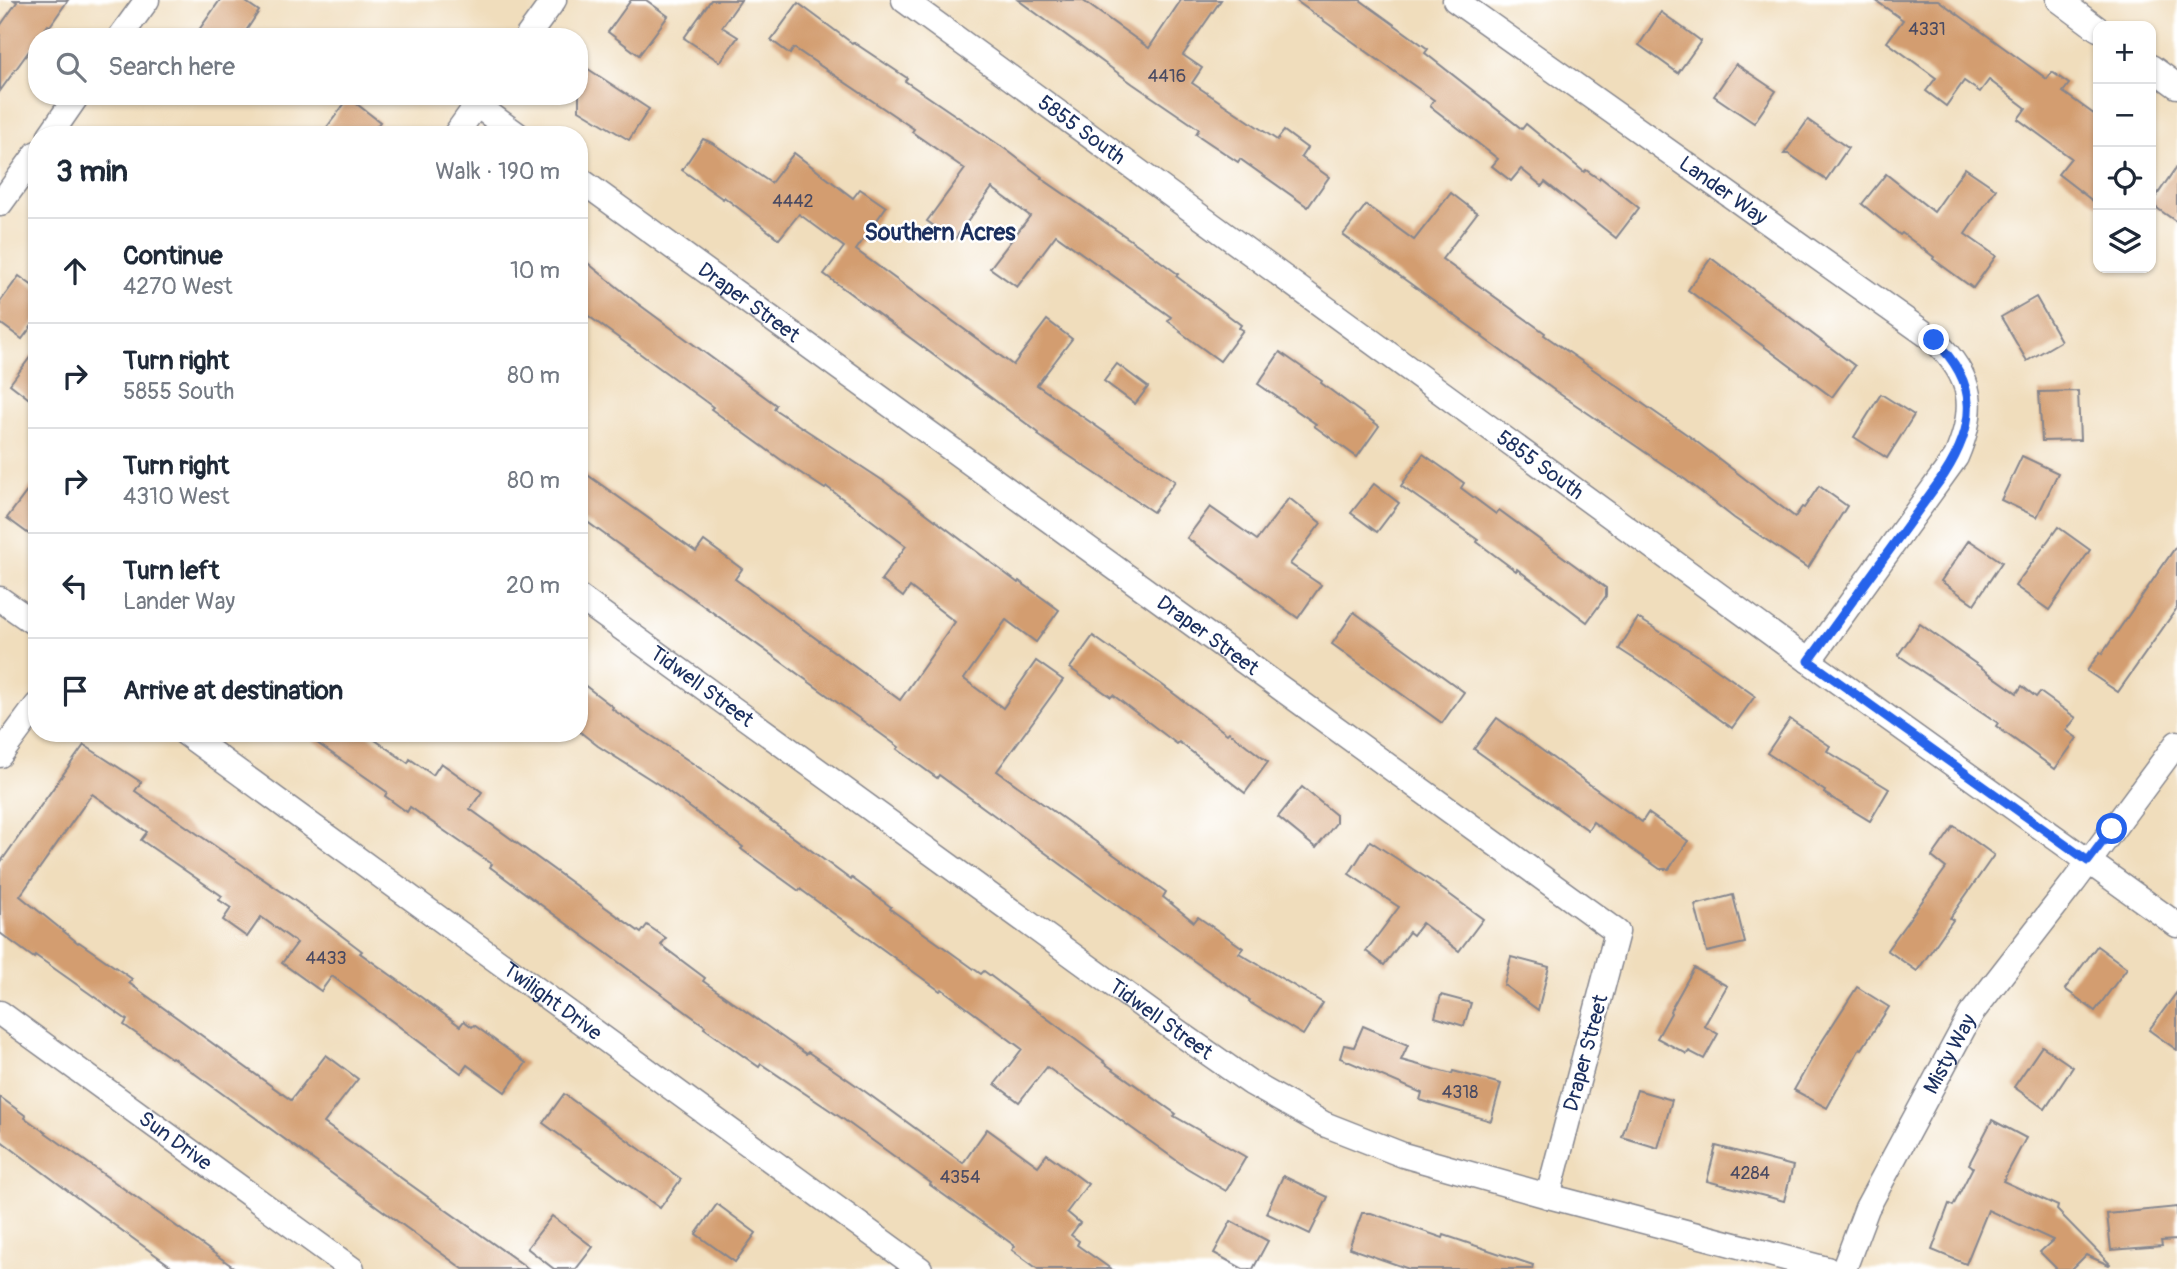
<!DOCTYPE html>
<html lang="en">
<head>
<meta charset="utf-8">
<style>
	body { margin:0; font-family:Pangolin,sans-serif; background:#f6f6f7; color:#1f2937 }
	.controls { position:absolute; right:21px; top:21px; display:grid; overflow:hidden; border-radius:14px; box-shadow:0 2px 5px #0004 }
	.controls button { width:63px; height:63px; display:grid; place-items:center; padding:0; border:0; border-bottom:2px solid #e0e1e3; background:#fff; color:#1f2937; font:35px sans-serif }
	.stop { position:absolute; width:21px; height:21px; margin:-16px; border:5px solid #2563eb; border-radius:50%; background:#fff }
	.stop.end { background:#2563eb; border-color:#fff; box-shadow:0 2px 7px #0008 }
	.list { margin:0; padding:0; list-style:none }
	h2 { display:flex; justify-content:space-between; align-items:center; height:91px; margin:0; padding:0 28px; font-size:30px }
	h2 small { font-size:23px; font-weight:400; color:#747a83 }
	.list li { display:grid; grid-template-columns:46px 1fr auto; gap:21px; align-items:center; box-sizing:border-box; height:105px; padding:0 28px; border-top:2px solid #e0e1e3 }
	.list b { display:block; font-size:26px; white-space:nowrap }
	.list p { margin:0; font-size:23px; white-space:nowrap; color:#747a83 }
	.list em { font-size:23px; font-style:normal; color:#747a83 }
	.icon { flex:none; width:38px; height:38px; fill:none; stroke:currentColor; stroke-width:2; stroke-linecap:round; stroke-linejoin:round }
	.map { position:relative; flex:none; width:2177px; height:1269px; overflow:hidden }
	.search { position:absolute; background:#fff; box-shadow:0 2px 5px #0004; left:28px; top:28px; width:560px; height:77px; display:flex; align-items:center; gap:18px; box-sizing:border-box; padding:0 24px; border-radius:28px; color:#747a83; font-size:26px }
	.panel { position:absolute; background:#fff; box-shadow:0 2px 5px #0004; left:28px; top:126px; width:560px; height:616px; border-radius:28px }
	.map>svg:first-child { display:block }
	.building { fill:#d39d6f }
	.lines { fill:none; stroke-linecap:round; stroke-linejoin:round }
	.minor-casing { stroke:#86868d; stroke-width:27 }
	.minor { stroke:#fff; stroke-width:24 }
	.route { stroke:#2563eb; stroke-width:9 }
	.labels { text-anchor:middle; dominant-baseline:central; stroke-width:5; stroke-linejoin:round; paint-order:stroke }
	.number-label { font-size:18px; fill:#494a62 }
	.street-label { font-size:21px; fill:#1b2f5e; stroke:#fff }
	.neighbourhood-label { font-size:23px; font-weight:bold; fill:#1b2f5e; stroke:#fff }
</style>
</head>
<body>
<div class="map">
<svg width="2177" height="1269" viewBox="0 0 2177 1269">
	<rect width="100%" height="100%" fill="#fff"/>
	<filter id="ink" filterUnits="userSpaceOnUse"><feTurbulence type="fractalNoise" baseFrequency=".0143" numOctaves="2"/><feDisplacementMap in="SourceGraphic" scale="14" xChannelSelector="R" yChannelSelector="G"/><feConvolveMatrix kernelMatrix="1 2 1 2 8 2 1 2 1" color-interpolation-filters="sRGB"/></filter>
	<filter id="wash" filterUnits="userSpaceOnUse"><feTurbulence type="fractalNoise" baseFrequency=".00686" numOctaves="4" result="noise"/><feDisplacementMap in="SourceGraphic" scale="28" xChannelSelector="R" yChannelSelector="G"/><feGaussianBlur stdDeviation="1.57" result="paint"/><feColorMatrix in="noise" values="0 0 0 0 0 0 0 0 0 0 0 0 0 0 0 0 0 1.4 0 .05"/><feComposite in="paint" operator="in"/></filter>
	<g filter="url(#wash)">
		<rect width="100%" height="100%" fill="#f0ddbc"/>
		<g id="blocks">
			<g class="building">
				<polygon points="14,0 68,0 50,26 48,25 39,37 37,37 37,40 0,91 0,26 17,2"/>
				<polygon points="220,0 243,0 259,11 242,37 194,37"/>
				<polygon points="631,0 646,0 668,16 639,55 608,32"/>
				<polygon points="711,0 741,0 722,27 738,37 720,62 684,38"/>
				<polygon points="1018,0 1082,0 1149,48 1181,0 1221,0 1183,55 1202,68 1192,83 1277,140 1284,131 1307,148 1301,157 1329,177 1308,207 1240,159 1238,162 1196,134 1199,129 1133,84"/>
				<polygon points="1295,0 1360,0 1428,49 1425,53 1522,129 1526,124 1584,172 1586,170 1599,179 1600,177 1639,208 1616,238 1545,182 1542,186 1521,169 1511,181 1492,166 1498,159 1430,106 1434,100"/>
				<polygon points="1875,0 1938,0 2047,79 2052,72 2069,84 2063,92 2098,117 2098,205 2058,174 2071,158 2018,119 2026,108 1989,80 1980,92 1964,81 1946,106 1926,91 1936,78 1887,42 1903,20"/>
				<polygon points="798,3 852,43 853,42 907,78 905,81 1008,151 1042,177 1041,178 1138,245 1178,274 1176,276 1241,325 1239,328 1243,330 1220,361 1180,332 1181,331 1168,321 1171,317 1056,235 1017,287 990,268 1030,216 992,188 954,240 927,221 965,169 912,132 914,129 794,48 790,54 771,40"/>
				<polygon points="1661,12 1701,41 1678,73 1639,45"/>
				<polygon points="579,63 649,109 629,140 579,110"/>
				<polygon points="1736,64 1776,91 1754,123 1714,96"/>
				<polygon points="349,98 380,122 370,135 321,135"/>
				<polygon points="1808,120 1848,148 1826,180 1789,154 1784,154"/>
				<polygon points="703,139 712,143 771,183 794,153 853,198 860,189 886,207 856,250 1013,365 1047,320 1072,339 1037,385 1175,481 1153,512 1038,435 1039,433 824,274 844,247 799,214 779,239 724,197 723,199 682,170"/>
				<polygon points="2177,166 2177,222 2151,204"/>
				<polygon points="1965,168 1996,189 1965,234 1996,256 1973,288 1933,259 1934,257 1902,233 1900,235 1862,204 1886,174 1934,212"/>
				<polygon points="1451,193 1477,213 1442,259 1545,333 1544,335 1689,436 1795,517 1802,507 1804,508 1819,486 1847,506 1808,568 1734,518 1686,480 1554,390 1482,337 1483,336 1343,235 1366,205 1414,240"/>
				<polygon points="579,256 637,303 776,405 774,409 885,482 1018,583 1019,581 1059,610 1036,642 1006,620 964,679 1003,708 1036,661 1063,680 997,771 1166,892 1163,897 1194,922 1198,917 1243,948 1239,953 1323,1003 1303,1035 1249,1002 1250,1000 1181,952 939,775 937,778 897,749 899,747 579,516 579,469 696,552 704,541 742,569 735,579 900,700 955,622 910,587 903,597 881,580 906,546 827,487 825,489 784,462 711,409 713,407 579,309"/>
				<polygon points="1711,258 1855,366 1832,397 1688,290"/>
				<polygon points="19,276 37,289 37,319 22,339 0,323 0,302"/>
				<polygon points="2036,297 2061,341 2027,361 2001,317"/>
				<polygon points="37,348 37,405 10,384"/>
				<polygon points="1280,352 1322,381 1321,383 1379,426 1357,457 1314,426 1316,424 1258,384"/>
				<polygon points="1117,364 1148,387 1135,404 1104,381"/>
				<polygon points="2078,391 2080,440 2042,441 2039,392"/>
				<polygon points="1881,394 1914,415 1887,458 1854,437"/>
				<polygon points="1423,454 1464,483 1461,488 1496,514 1499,510 1606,588 1606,596 1587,622 1517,569 1516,571 1477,542 1478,540 1401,486"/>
				<polygon points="2022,456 2058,473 2037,517 2001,500"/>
				<polygon points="37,478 37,540 7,518"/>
				<polygon points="1374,484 1399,503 1377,532 1351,513"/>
				<polygon points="1289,498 1321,523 1290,564 1321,585 1298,618 1187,538 1210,507 1257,540"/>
				<polygon points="2058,527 2090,550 2049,610 2015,586"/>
				<polygon points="1969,540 2002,562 1974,604 1941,581"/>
				<polygon points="2177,545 2177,608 2118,692 2087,671 2100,652 2102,654"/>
				<polygon points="1354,612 1464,692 1442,723 1332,644"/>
				<polygon points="1638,618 1697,655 1755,696 1732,728 1653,671 1619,649"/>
				<polygon points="1920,624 2017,693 2022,686 2036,697 2040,692 2076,718 2066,730 2077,738 2055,769 1996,726 1998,723 1898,655"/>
				<polygon points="1093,636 1161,684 1227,734 1229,732 1268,762 1245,793 1179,742 1177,744 1113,695 1111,697 1070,668"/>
				<polygon points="579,681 613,707 612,709 704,771 851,880 852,878 891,907 890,909 981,974 984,971 1104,1061 1103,1062 1176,1114 1174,1116 1246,1157 1226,1191 1187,1168 1047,1067 1019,1102 995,1084 1022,1049 942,989 940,991 800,889 799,891 741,849 743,847 661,786 598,746 579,731"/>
				<polygon points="1497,718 1642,822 1648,813 1688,841 1669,869 1660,869 1593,822 1588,830 1474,749"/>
				<polygon points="1790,719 1830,746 1827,751 1889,789 1870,821 1824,793 1825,791 1767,753"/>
				<polygon points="303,733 365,733 408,763 410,759 433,775 441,763 482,792 470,809 641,933 647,925 666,938 661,945 705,978 703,981 806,1054 808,1052 863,1090 963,1163 987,1129 1038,1166 1047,1154 1088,1184 1067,1212 1080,1223 1071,1235 1079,1241 1077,1245 1111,1269 1038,1269 1012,1250 1015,1246 930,1185 931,1183 843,1119 761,1064 759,1067 704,1028 705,1026 490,867 492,864 410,807 407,812 385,796 387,792"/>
				<polygon points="84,745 141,782 135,791 301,905 362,951 360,953 406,986 460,1026 464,1021 472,1027 474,1025 526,1063 505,1092 467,1065 461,1073 332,976 321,991 282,963 297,943 261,917 247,937 223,920 231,908 219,900 222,896 141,840 147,832 92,794 20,896 78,943 79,942 132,979 129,983 291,1100 326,1055 358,1079 324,1123 529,1269 463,1269 187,1068 172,1057 171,1058 124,1025 127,1020 45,962 35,955 34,958 0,933 0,863"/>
				<polygon points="1302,787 1336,815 1336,823 1316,848 1278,817"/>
				<polygon points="1954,826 1994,855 1950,918 1953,920 1917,971 1887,950 1946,868 1932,857"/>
				<polygon points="1370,841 1434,883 1483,919 1459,951 1422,923 1413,935 1409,932 1384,965 1366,951 1399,907 1349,874"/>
				<polygon points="1733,895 1745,943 1707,952 1695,905"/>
				<polygon points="2097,946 2127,968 2095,1011 2065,989"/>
				<polygon points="1511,957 1549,967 1538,1010 1504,985"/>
				<polygon points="1694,968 1727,986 1704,1026 1718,1034 1704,1059 1689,1051 1687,1054 1657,1038 1671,1013 1670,1011"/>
				<polygon points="1857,987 1889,1007 1862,1049 1860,1048 1827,1108 1794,1090 1819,1046"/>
				<polygon points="2177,992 2177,1050 2149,1030"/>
				<polygon points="1441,995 1471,1003 1464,1026 1435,1017"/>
				<polygon points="1363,1026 1408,1045 1401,1060 1452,1074 1453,1071 1501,1084 1491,1121 1420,1100 1422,1093 1340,1058 1344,1045 1354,1047"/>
				<polygon points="2042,1046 2073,1067 2045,1109 2014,1087"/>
				<polygon points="1637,1090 1672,1100 1658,1148 1622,1137"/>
				<polygon points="564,1094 681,1179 660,1208 543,1123"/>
				<polygon points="0,1097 26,1116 25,1118 236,1269 175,1269 95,1211 0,1140"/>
				<polygon points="1992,1120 2026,1138 2003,1181 2058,1206 2057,1210 2110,1264 2109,1265 2086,1255 2072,1269 2057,1269 2040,1252 2053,1240 1988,1210 1966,1264 1932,1250 1949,1204 1953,1206 1973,1167 1969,1164"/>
				<polygon points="1716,1146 1793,1166 1784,1201 1707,1181"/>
				<polygon points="1283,1176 1328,1197 1310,1234 1266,1213"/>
				<polygon points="717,1204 756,1233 735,1262 696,1234"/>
				<polygon points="2177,1207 2177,1240 2161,1241 2162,1246 2111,1250 2107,1214"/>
				<polygon points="1362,1213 1371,1213 1443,1238 1444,1235 1533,1265 1532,1269 1409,1269 1349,1248"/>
				<polygon points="552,1216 593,1247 576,1269 554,1269 527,1248"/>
				<polygon points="1231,1221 1268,1241 1253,1269 1243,1269 1214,1253"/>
			</g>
		</g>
	</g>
	<g filter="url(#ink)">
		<use href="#blocks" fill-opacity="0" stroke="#86868d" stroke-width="2"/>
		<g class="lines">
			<g class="minor-casing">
				<g id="minor">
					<path id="s1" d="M 904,0 L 1809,661 L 2177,925"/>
					<path id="s2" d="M 1455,0 L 1934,340 C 1974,378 1977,408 1956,457 L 1809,661"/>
					<polyline points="2059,0 2098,29"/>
					<polyline points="120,37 147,0"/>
					<polyline points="527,37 554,0"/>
					<polyline points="2151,67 2177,86"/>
					<polyline points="477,105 518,135"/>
					<polyline points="50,135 77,96"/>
					<polyline points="455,135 483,96"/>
					<path id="s3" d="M 579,179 L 1617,932 L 1548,1196"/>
					<polyline points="0,204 37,153"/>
					<path id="s4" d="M 579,597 L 1181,1034 L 1251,1083 L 1324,1124 L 1403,1155 L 1548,1196 L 1827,1269"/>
					<polyline points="0,599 37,625"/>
					<path id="s5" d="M 185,733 L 920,1269"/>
					<polyline points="0,755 37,705"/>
					<path id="s6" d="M 0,1013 L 352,1269"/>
					<path id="s7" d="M 1844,1269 L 1867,1208 L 1971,1014 L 2073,883 L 2177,743"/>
				</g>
			</g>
			<use href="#minor" class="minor"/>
		</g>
	</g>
	<g class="lines" filter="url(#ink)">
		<path class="route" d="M 1934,340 C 1980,384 1976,425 1944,475 L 1809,661 L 2088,861 L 2112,829"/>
	</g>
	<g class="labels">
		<g class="number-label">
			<text x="1927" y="29">4331</text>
			<text x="1167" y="76">4416</text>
			<text x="793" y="201">4442</text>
			<text x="326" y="958">4433</text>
			<text x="1460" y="1092">4318</text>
			<text x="1750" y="1173">4284</text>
			<text x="960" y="1177">4354</text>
		</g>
		<g class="street-label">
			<text stroke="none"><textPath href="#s1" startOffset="220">5855 South</textPath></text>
			<text stroke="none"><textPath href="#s2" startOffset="329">Lander Way</textPath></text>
			<text stroke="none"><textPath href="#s3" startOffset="210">Draper Street</textPath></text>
			<text stroke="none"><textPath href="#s1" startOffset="788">5855 South</textPath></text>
			<text stroke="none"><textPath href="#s3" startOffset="777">Draper Street</textPath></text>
			<text stroke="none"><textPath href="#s4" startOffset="152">Tidwell Street</textPath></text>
			<text stroke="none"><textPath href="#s5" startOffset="455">Twilight Drive</textPath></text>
			<text stroke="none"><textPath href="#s4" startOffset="719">Tidwell Street</textPath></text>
			<text transform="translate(1586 1053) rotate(-75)">Draper Street</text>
			<text stroke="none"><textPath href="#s7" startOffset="240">Misty Way</textPath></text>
			<text stroke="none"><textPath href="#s6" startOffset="217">Sun Drive</textPath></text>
		</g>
		<g class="neighbourhood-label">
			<text x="940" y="232">Southern Acres</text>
		</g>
	</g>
</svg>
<div class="controls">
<button>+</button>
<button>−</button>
<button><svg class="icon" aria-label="locate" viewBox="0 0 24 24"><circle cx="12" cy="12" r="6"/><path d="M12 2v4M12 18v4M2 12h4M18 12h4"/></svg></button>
<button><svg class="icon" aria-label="layers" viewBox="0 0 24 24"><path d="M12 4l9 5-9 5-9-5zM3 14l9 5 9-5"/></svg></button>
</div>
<div class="stop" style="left:2112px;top:829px"></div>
<div class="stop end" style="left:1934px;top:340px"></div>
<div class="search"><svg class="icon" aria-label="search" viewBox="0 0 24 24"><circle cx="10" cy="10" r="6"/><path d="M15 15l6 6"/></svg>Search here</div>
<section class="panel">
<h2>3 min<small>Walk · 190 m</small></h2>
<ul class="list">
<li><svg class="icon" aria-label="ahead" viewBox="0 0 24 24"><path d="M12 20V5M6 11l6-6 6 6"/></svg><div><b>Continue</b><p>4270 West</p></div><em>10 m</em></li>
<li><svg class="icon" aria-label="right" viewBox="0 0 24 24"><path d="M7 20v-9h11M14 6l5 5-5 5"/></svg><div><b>Turn right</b><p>5855 South</p></div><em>80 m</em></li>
<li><svg class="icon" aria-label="right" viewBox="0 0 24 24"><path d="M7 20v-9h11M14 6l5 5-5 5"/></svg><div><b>Turn right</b><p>4310 West</p></div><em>80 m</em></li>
<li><svg class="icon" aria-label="left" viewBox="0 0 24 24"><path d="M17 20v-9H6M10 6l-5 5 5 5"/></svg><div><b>Turn left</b><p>Lander Way</p></div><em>20 m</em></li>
<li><svg class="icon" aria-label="arrive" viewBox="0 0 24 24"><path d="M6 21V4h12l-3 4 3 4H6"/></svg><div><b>Arrive at destination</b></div></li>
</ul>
</section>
</div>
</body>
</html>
